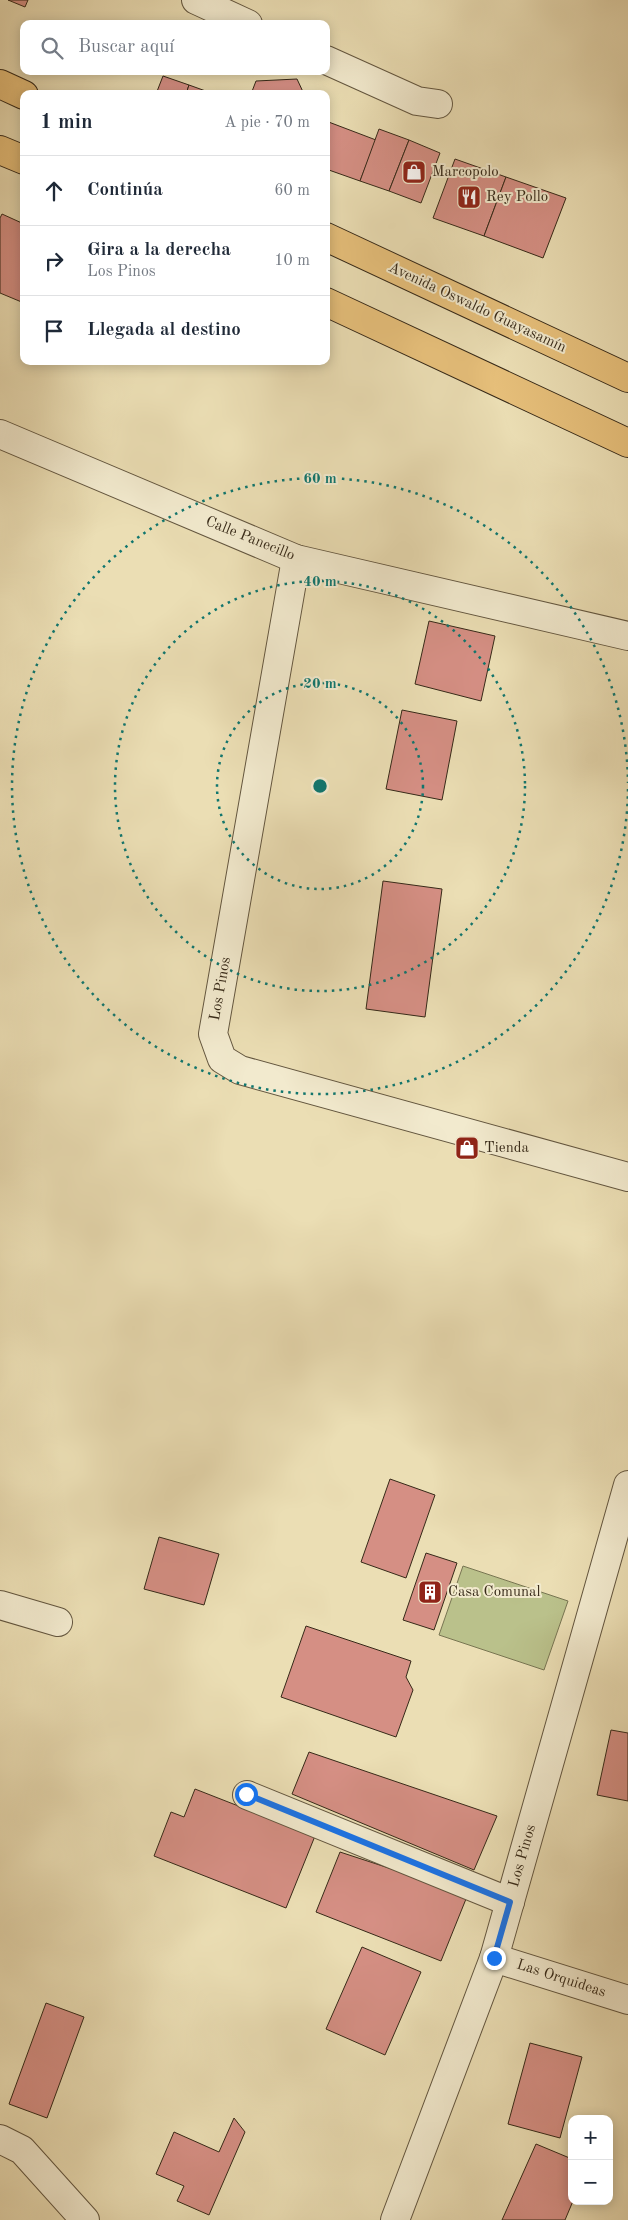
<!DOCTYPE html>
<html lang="es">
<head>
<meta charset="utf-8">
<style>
	body { margin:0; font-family:"Old Standard TT",serif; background:#f2f2f3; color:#1f2937 }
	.controls { position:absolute; right:15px; bottom:15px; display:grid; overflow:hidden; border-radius:10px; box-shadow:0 2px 12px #0003 }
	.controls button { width:45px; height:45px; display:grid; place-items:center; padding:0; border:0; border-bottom:1px solid #e0e1e3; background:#fff; color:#1f2937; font:25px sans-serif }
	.stop { position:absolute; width:15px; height:15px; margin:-11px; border:4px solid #1a73e8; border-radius:50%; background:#fff }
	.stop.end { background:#1a73e8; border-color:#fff; box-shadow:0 1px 5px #0008 }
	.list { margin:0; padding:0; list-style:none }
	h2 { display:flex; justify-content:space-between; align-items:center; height:65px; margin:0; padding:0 20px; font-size:21px }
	h2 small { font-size:16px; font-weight:400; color:#747a83 }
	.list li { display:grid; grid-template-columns:32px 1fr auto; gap:15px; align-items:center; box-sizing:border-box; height:70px; padding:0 20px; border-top:1px solid #e0e1e3 }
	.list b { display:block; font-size:19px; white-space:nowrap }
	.list p { margin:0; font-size:16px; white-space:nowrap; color:#747a83 }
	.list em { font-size:16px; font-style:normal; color:#747a83 }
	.icon { flex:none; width:28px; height:28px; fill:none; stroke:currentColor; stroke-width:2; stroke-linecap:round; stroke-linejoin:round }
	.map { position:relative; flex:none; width:628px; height:2220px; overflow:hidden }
	.search { position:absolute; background:#fff; box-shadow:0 2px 12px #0003; left:20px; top:20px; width:310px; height:55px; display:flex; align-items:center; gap:12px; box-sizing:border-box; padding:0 18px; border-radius:10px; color:#747a83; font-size:19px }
	.panel { position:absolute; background:#fff; box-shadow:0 2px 12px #0003; left:20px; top:90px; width:310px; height:275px; border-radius:10px }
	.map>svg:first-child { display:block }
	.green { fill:#bac18b; stroke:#787552 }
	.building { fill:#d58f84; stroke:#362918 }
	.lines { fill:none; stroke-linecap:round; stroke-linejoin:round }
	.minor-casing { stroke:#63563f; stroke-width:30 }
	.primary-casing { stroke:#362918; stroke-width:30 }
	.minor { stroke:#f2eace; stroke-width:28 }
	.primary { stroke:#e6bf7a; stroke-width:28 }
	.route { stroke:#1a73e8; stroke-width:6 }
	.ring { fill:none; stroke:#0f766e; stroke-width:2.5; stroke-dasharray:2.5 5 }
	.labels { text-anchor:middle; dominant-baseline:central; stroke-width:4; stroke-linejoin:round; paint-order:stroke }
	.poi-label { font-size:15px; fill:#362918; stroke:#f2eace; text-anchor:start }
	.street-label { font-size:15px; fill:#362918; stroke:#f2eace }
	.centre { fill:#0f766e; stroke:#f2eace; stroke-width:2.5 }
	.ring-label { font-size:15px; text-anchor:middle; font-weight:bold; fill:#0f766e; stroke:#f2eace; stroke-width:4; stroke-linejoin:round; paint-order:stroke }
</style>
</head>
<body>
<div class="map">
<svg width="628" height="2220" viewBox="0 0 628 2220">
	<rect width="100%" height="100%" fill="#ebdeb4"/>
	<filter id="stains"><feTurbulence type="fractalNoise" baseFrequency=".004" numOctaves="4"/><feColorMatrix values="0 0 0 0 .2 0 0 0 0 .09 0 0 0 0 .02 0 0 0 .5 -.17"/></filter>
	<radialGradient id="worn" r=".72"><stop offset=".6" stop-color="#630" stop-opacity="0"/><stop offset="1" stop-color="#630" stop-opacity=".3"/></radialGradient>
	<polygon class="green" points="463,1566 568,1601 544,1670 439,1635"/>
	<g class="building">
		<polygon points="8,0 28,0 25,7"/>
		<polygon points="163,76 189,85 186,94 156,94"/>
		<polygon points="297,79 304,94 251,94 256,81"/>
		<polygon points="189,85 214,94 186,94"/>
		<polygon points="326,121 376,140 360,181 326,169"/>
		<polygon points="379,129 409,140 389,191 360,181"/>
		<polygon points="409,140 440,153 421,203 389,191"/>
		<polygon points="455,159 506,177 484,236 433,218"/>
		<polygon points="506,177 566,198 543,258 484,236"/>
		<polygon points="2,214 24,224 24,303 0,293 0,218"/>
		<polygon points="429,621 495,636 481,701 415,684"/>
		<polygon points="402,710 457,721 442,800 386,789"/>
		<polygon points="383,881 442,889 425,1017 366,1009"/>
		<polygon points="390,1479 435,1495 406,1578 361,1562"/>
		<polygon points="159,1537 219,1554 204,1605 144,1589"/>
		<polygon points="426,1553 457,1563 434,1630 403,1620"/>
		<polygon points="306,1626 411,1661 406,1677 413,1690 396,1737 281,1697"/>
		<polygon points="611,1730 628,1733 628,1801 597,1795"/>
		<polygon points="309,1752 497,1816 474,1870 292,1794"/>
		<polygon points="195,1789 315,1836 286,1908 154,1856 171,1812 184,1817"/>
		<polygon points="340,1852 468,1894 441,1961 316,1912"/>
		<polygon points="362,1947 421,1972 385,2055 326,2029"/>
		<polygon points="46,2003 84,2017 47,2118 9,2104"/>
		<polygon points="530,2043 582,2057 560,2138 508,2124"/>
		<polygon points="234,2118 245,2132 209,2215 177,2201 184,2186 156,2174 174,2132 219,2152"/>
		<polygon points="536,2144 572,2159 573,2201 565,2220 502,2220"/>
	</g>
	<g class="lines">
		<g class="minor-casing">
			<g id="minor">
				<polyline points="196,0 248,24"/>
				<polyline points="326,60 417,101 438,104"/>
				<polyline points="0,434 296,559 628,636"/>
				<polyline points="296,559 213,1034 222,1059 240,1070 628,1177"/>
				<polyline points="0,1605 58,1622"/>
				<polyline points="247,1795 510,1902"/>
				<polyline points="494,1958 628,2000"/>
				<polyline points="0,2139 22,2150 85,2220"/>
				<polyline points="395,2220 494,1958 628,1485"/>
			</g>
		</g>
		<g class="primary-casing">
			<g id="primary">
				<polyline points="0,84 24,95"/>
				<polyline points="0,150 24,160"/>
				<polyline points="326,237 628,378"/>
				<polyline points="326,302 628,443"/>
			</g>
		</g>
		<use href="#minor" class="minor"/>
		<use href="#primary" class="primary"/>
	</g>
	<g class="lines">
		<polyline class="route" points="246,1794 510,1902 494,1958"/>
	</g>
	<g class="ring">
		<circle cx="320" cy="786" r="103"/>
		<circle cx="320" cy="786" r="205"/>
		<path d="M628 789A308 308 0 1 1 628 783"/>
	</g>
	<defs>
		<g id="shop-square" transform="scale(1.25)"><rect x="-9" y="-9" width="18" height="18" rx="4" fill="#8f2418" stroke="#f2eace"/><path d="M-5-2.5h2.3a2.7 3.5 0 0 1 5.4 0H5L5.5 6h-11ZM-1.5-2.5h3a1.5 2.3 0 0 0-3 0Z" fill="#fff"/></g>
		<g id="restaurant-square" transform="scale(1.25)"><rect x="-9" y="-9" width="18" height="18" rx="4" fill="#8f2418" stroke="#f2eace"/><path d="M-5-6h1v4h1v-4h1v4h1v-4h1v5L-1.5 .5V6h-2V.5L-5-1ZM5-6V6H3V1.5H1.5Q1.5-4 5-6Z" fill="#fff"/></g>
		<g id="building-square" transform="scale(1.25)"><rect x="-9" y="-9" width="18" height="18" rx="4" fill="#8f2418" stroke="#f2eace"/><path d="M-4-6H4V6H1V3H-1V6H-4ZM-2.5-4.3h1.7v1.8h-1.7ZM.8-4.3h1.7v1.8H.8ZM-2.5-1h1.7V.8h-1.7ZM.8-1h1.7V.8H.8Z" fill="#fff"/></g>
	</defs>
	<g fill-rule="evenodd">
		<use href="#shop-square" x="414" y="172"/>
		<use href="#restaurant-square" x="469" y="197"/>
		<use href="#shop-square" x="467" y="1148"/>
		<use href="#building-square" x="430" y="1592"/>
	</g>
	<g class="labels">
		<g class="poi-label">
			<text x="432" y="172">Marcopolo</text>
			<text x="486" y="197">Rey Pollo</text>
			<text x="484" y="1148">Tienda</text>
			<text x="448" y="1592">Casa Comunal</text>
		</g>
		<g class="street-label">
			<text transform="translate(477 308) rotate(25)">Avenida Oswaldo Guayasamín</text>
			<text transform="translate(250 539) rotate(22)">Calle Panecillo</text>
			<text transform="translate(221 989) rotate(-80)">Los Pinos</text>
			<text transform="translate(523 1856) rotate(-74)">Los Pinos</text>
			<text transform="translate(561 1979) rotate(18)">Las Orquideas</text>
		</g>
	</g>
	<circle cx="320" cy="786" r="8" class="centre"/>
	<g class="ring-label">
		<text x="320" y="483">60 m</text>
		<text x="320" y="586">40 m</text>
		<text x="320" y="688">20 m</text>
	</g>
	<rect width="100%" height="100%" filter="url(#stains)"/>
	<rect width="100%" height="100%" fill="url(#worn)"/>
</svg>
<div class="controls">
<button>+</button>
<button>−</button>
</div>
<div class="stop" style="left:246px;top:1794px"></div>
<div class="stop end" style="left:494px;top:1958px"></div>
<div class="search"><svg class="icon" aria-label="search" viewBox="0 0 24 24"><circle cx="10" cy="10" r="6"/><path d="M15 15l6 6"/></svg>Buscar aquí</div>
<section class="panel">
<h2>1 min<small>A pie · 70 m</small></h2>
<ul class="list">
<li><svg class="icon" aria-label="ahead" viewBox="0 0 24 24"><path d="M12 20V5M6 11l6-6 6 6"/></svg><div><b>Continúa</b></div><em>60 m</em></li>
<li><svg class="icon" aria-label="right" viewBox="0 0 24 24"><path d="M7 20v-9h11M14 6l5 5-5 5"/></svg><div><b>Gira a la derecha</b><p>Los Pinos</p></div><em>10 m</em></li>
<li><svg class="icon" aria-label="arrive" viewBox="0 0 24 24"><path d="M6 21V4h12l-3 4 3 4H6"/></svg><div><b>Llegada al destino</b></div></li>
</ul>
</section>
</div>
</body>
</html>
